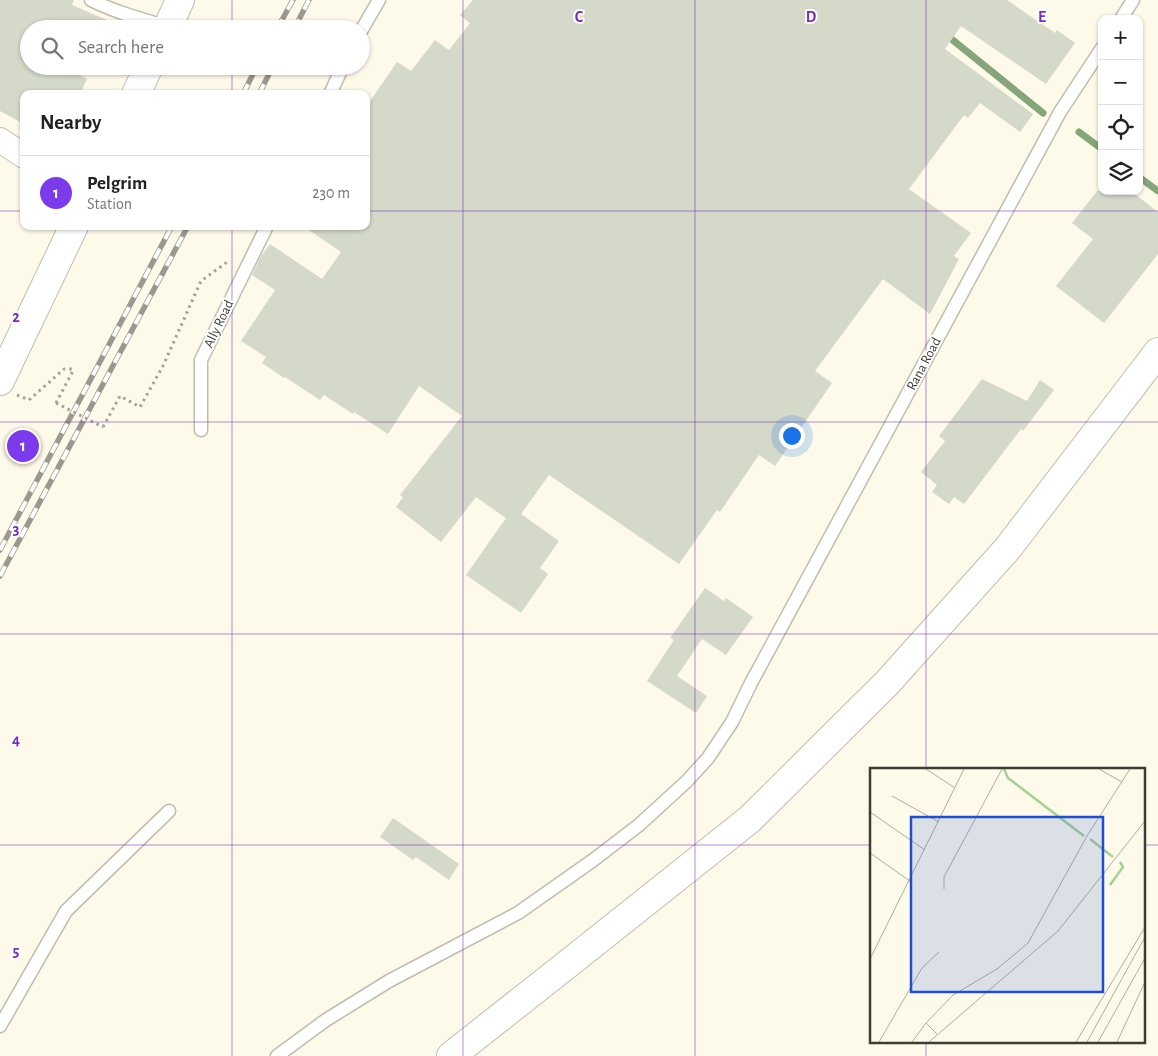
<!DOCTYPE html>
<html lang="en">
<head>
<meta charset="utf-8">
<style>
	body { margin:0; font-family:"Alegreya Sans",sans-serif; background:#f2f2f2; color:#222 }
	.controls { position:absolute; right:15px; top:15px; display:grid; overflow:hidden; border-radius:10px; box-shadow:0 1px 4px #0004 }
	.controls button { width:45px; height:45px; display:grid; place-items:center; padding:0; border:0; border-bottom:1px solid #e0e0e0; background:#fff; color:#222; font:25px sans-serif }
	.you { position:absolute; left:791px; top:435px; width:18px; height:18px; margin:-12px; border:4px solid #fff; border-radius:50%; background:#1a73e8; box-shadow:0 0 0 8px #1a73e833 }
	.badge { display:grid; place-items:center; width:32px; height:32px; border-radius:50%; background:#7c3aed; color:#fff; font-size:16px; font-weight:700 }
	.pin { position:absolute; translate:-50% -50%; border:2px solid #fff; box-shadow:0 1px 5px #0006 }
	.list { margin:0; padding:0; list-style:none }
	h2 { display:flex; justify-content:space-between; align-items:center; height:65px; margin:0; padding:0 20px; font-size:21px }
	h2 small { font-size:16px; font-weight:400; color:#767676 }
	.list li { display:grid; grid-template-columns:32px 1fr auto; gap:15px; align-items:center; box-sizing:border-box; height:75px; padding:0 20px; border-top:1px solid #e0e0e0 }
	.list b { display:block; font-size:19px; white-space:nowrap }
	.list p { margin:0; font-size:16px; white-space:nowrap; color:#767676 }
	.list em { font-size:16px; font-style:normal; color:#767676 }
	.icon { flex:none; width:28px; height:28px; fill:none; stroke:currentColor; stroke-width:2; stroke-linecap:round; stroke-linejoin:round }
	.map { position:relative; flex:none; width:1158px; height:1056px; overflow:hidden }
	.search { position:absolute; background:#fff; box-shadow:0 1px 4px #0004; left:20px; top:20px; width:350px; height:55px; display:flex; align-items:center; gap:12px; box-sizing:border-box; padding:0 18px; border-radius:28px; color:#767676; font-size:19px }
	.panel { position:absolute; background:#fff; box-shadow:0 1px 4px #0004; left:20px; top:90px; width:350px; height:140px; border-radius:10px }
	.map>svg:first-child { display:block }
	.lines { fill:none; stroke-linecap:round; stroke-linejoin:round }
	.stream { stroke:#86a578; stroke-width:7 }
	.building { fill:#d5d9c9 }
	.service-casing { stroke:#c0bdad; stroke-width:15 }
	.minor-casing { stroke:#c0bdad; stroke-width:26 }
	.tertiary-casing { stroke:#c0bdad; stroke-width:30 }
	.primary-casing { stroke:#c0bdad; stroke-width:30 }
	.path { stroke:#a4a295; stroke-width:3; stroke-dasharray:2.5 4; stroke-linecap:butt }
	.service { stroke:#fff; stroke-width:12 }
	.minor { stroke:#fff; stroke-width:24 }
	.tertiary { stroke:#fff; stroke-width:28 }
	.primary { stroke:#fff; stroke-width:28 }
	.rail-casing { stroke:#9b998d; stroke-width:5.5 }
	.rail { stroke:#fff; stroke-width:4; stroke-dasharray:11; stroke-linecap:butt }
	.path-bridge { stroke:#a4a295; stroke-width:3; stroke-dasharray:2.5 4; stroke-linecap:butt }
	.grid { fill:none; stroke:#7b2cbf; stroke-width:1; stroke-opacity:0.55 }
	.labels { text-anchor:middle; dominant-baseline:central; stroke-width:4; stroke-linejoin:round; paint-order:stroke }
	.street-label { font-size:14px; fill:#3d3c35; stroke:#fff }
	.inset-river { fill:none; stroke:#a5d294; stroke-width:2.5 }
	.inset-road { fill:none; stroke:#b0aea1; stroke-width:1 }
	.view { fill:#1d4ed8; fill-opacity:0.15; stroke:#1d4ed8; stroke-width:2.5 }
	.inset-edge { fill:none; stroke:#3d3c35; stroke-width:2.5 }
	.grid-label { font-size:16px; text-anchor:middle; font-weight:bold; fill:#7b2cbf; stroke:#fff; stroke-width:4; stroke-linejoin:round; paint-order:stroke }
</style>
</head>
<body>
<div class="map">
<svg width="1158" height="1056" viewBox="0 0 1158 1056">
	<rect width="100%" height="100%" fill="#fdfae9"/>
	<g class="lines">
		<g class="stream">
			<polyline points="944,33 1043,113"/>
			<polyline points="1079,132 1102,149"/>
			<polyline points="1139,177 1158,191"/>
		</g>
	</g>
	<g class="building">
		<polygon points="0,0 74,0 72,5 128,29 29,29 29,66 84,66 79,75 87,79 80,94 24,94 24,124 0,111"/>
		<polygon points="473,0 1007,0 1055,33 1057,30 1075,43 1046,84 961,26 945,49 1033,114 1020,132 980,103 968,118 964,115 909,189 971,233 954,256 959,259 930,314 883,279 815,371 832,383 775,466 759,455 720,512 717,510 679,564 549,475 521,514 559,541 540,568 548,574 521,613 466,575 506,518 476,497 441,542 396,507 403,497 400,495 462,416 419,386 388,434 354,412 353,414 324,395 320,400 285,377 284,378 262,363 266,357 241,341 275,290 252,275 261,256 270,244 322,279 341,252 303,226 366,226 366,107 397,62 411,71 435,40 449,50 470,23 460,15"/>
		<polygon points="1097,191 1131,191 1158,212 1158,254 1104,323 1056,286 1093,239 1072,223"/>
		<polygon points="982,379 1027,401 1040,380 1054,390 1023,431 1021,429 964,504 954,497 949,504 932,492 937,485 921,472 945,441 939,436"/>
		<polygon points="705,588 724,601 726,598 753,617 726,655 702,639 677,676 707,696 696,713 647,681 674,640 670,638"/>
		<polygon points="393,818 459,864 449,880 416,857 413,860 380,837"/>
	</g>
	<g class="lines">
		<g class="service-casing">
			<g id="service">
				<path d="M 91,0 C 115,12 141,19 168,27"/>
				<polyline points="1121,19 1133,0"/>
				<polyline points="361,31 379,0"/>
				<polyline points="330,94 343,66"/>
				<polyline points="201,430 201,360 267,226"/>
				<polyline points="0,1026 66,911 169,811"/>
				<polyline points="277,1056 326,1020 389,981 518,913 592,861 639,825 687,781 708,758 732,722 751,683 1060,112 1102,48"/>
			</g>
		</g>
		<g class="minor-casing">
			<polyline id="minor" points="0,140 24,156"/>
		</g>
		<g class="tertiary-casing">
			<g id="tertiary">
				<polyline points="167,29 180,0"/>
				<polyline points="136,94 149,66"/>
				<polyline points="0,381 74,226"/>
			</g>
		</g>
		<g class="primary-casing">
			<polyline id="primary" points="451,1056 574,959 750,819 887,683 1008,548 1158,352"/>
		</g>
		<g class="path">
			<polyline points="17,395 29,400 64,369 74,369"/>
			<polyline points="56,403 74,369"/>
			<polyline points="103,427 120,396 140,407 163,366 201,281 230,260"/>
		</g>
		<use href="#service" class="service"/>
		<use href="#minor" class="minor"/>
		<use href="#tertiary" class="tertiary"/>
		<use href="#primary" class="primary"/>
		<g class="rail-casing">
			<g id="rail">
				<polyline points="277,29 293,0"/>
				<polyline points="294,29 309,0"/>
				<polyline points="243,94 257,66"/>
				<polyline points="259,94 273,66"/>
				<polyline points="0,550 172,226"/>
				<polyline points="0,576 188,226"/>
			</g>
		</g>
		<use href="#rail" class="rail"/>
		<polyline class="path-bridge" points="56,403 103,427"/>
	</g>
	<path class="grid" d="M 232,0 L 232,29M 463,0 L 463,1056M 695,0 L 695,1056M 926,0 L 926,770M 232,66 L 232,94M 0,211 L 24,211M 366,211 L 1158,211M 232,226 L 232,1056M 0,422 L 1158,422M 0,634 L 1158,634M 0,845 L 872,845M 1144,845 L 1158,845M 926,1042 L 926,1056"/>
	<g class="labels">
		<g class="street-label">
			<text transform="translate(219 324) rotate(-64)">Ally Road</text>
			<text transform="translate(924 364) rotate(-62)">Rana Road</text>
		</g>
	</g>
	<g transform="translate(870 768)">
		<rect width="275" height="275" fill="#fdfae9"/>
		<path class="inset-river" d="M 134,1 L 138,10 L 214,68M 220,71 L 243,89M 240,117 L 253,99 L 250,94"/>
		<path class="inset-road" d="M 56,1 L 85,20M 229,1 L 252,14M 22,28 L 69,54M 0,44 L 55,82M 0,85 L 40,113M 74,121 L 74,109 L 132,1M 0,191 L 94,1M 56,255 L 83,227 L 127,201 L 158,175 L 217,68 L 260,1M 9,274 L 52,200 L 69,184M 42,274 L 56,255 L 67,266M 59,274 L 188,163 L 275,53M 206,274 L 275,159M 217,274 L 275,169M 228,274 L 275,190M 247,274 L 275,214"/>
		<path class="view" d="M 41,49 L 233,49 L 233,224 L 41,224 Z"/>
		<rect width="275" height="275" class="inset-edge"/>
	</g>
	<g class="grid-label">
		<text x="579" y="22">C</text>
		<text x="811" y="22">D</text>
		<text x="1042" y="22">E</text>
		<text x="16" y="322">2</text>
		<text x="16" y="534">3</text>
		<text x="16" y="745">4</text>
		<text x="16" y="956">5</text>
	</g>
</svg>
<div class="controls">
<button>+</button>
<button>−</button>
<button><svg class="icon" aria-label="locate" viewBox="0 0 24 24"><circle cx="12" cy="12" r="6"/><path d="M12 2v4M12 18v4M2 12h4M18 12h4"/></svg></button>
<button><svg class="icon" aria-label="layers" viewBox="0 0 24 24"><path d="M12 4l9 5-9 5-9-5zM3 14l9 5 9-5"/></svg></button>
</div>
<div class="you"></div>
<div class="pin badge" style="left:23px;top:446px">1</div>
<div class="search"><svg class="icon" aria-label="search" viewBox="0 0 24 24"><circle cx="10" cy="10" r="6"/><path d="M15 15l6 6"/></svg>Search here</div>
<section class="panel">
<h2>Nearby<small></small></h2>
<ul class="list">
<li><span class="badge">1</span><div><b>Pelgrim</b><p>Station</p></div><em>230 m</em></li>
</ul>
</section>
</div>
</body>
</html>
